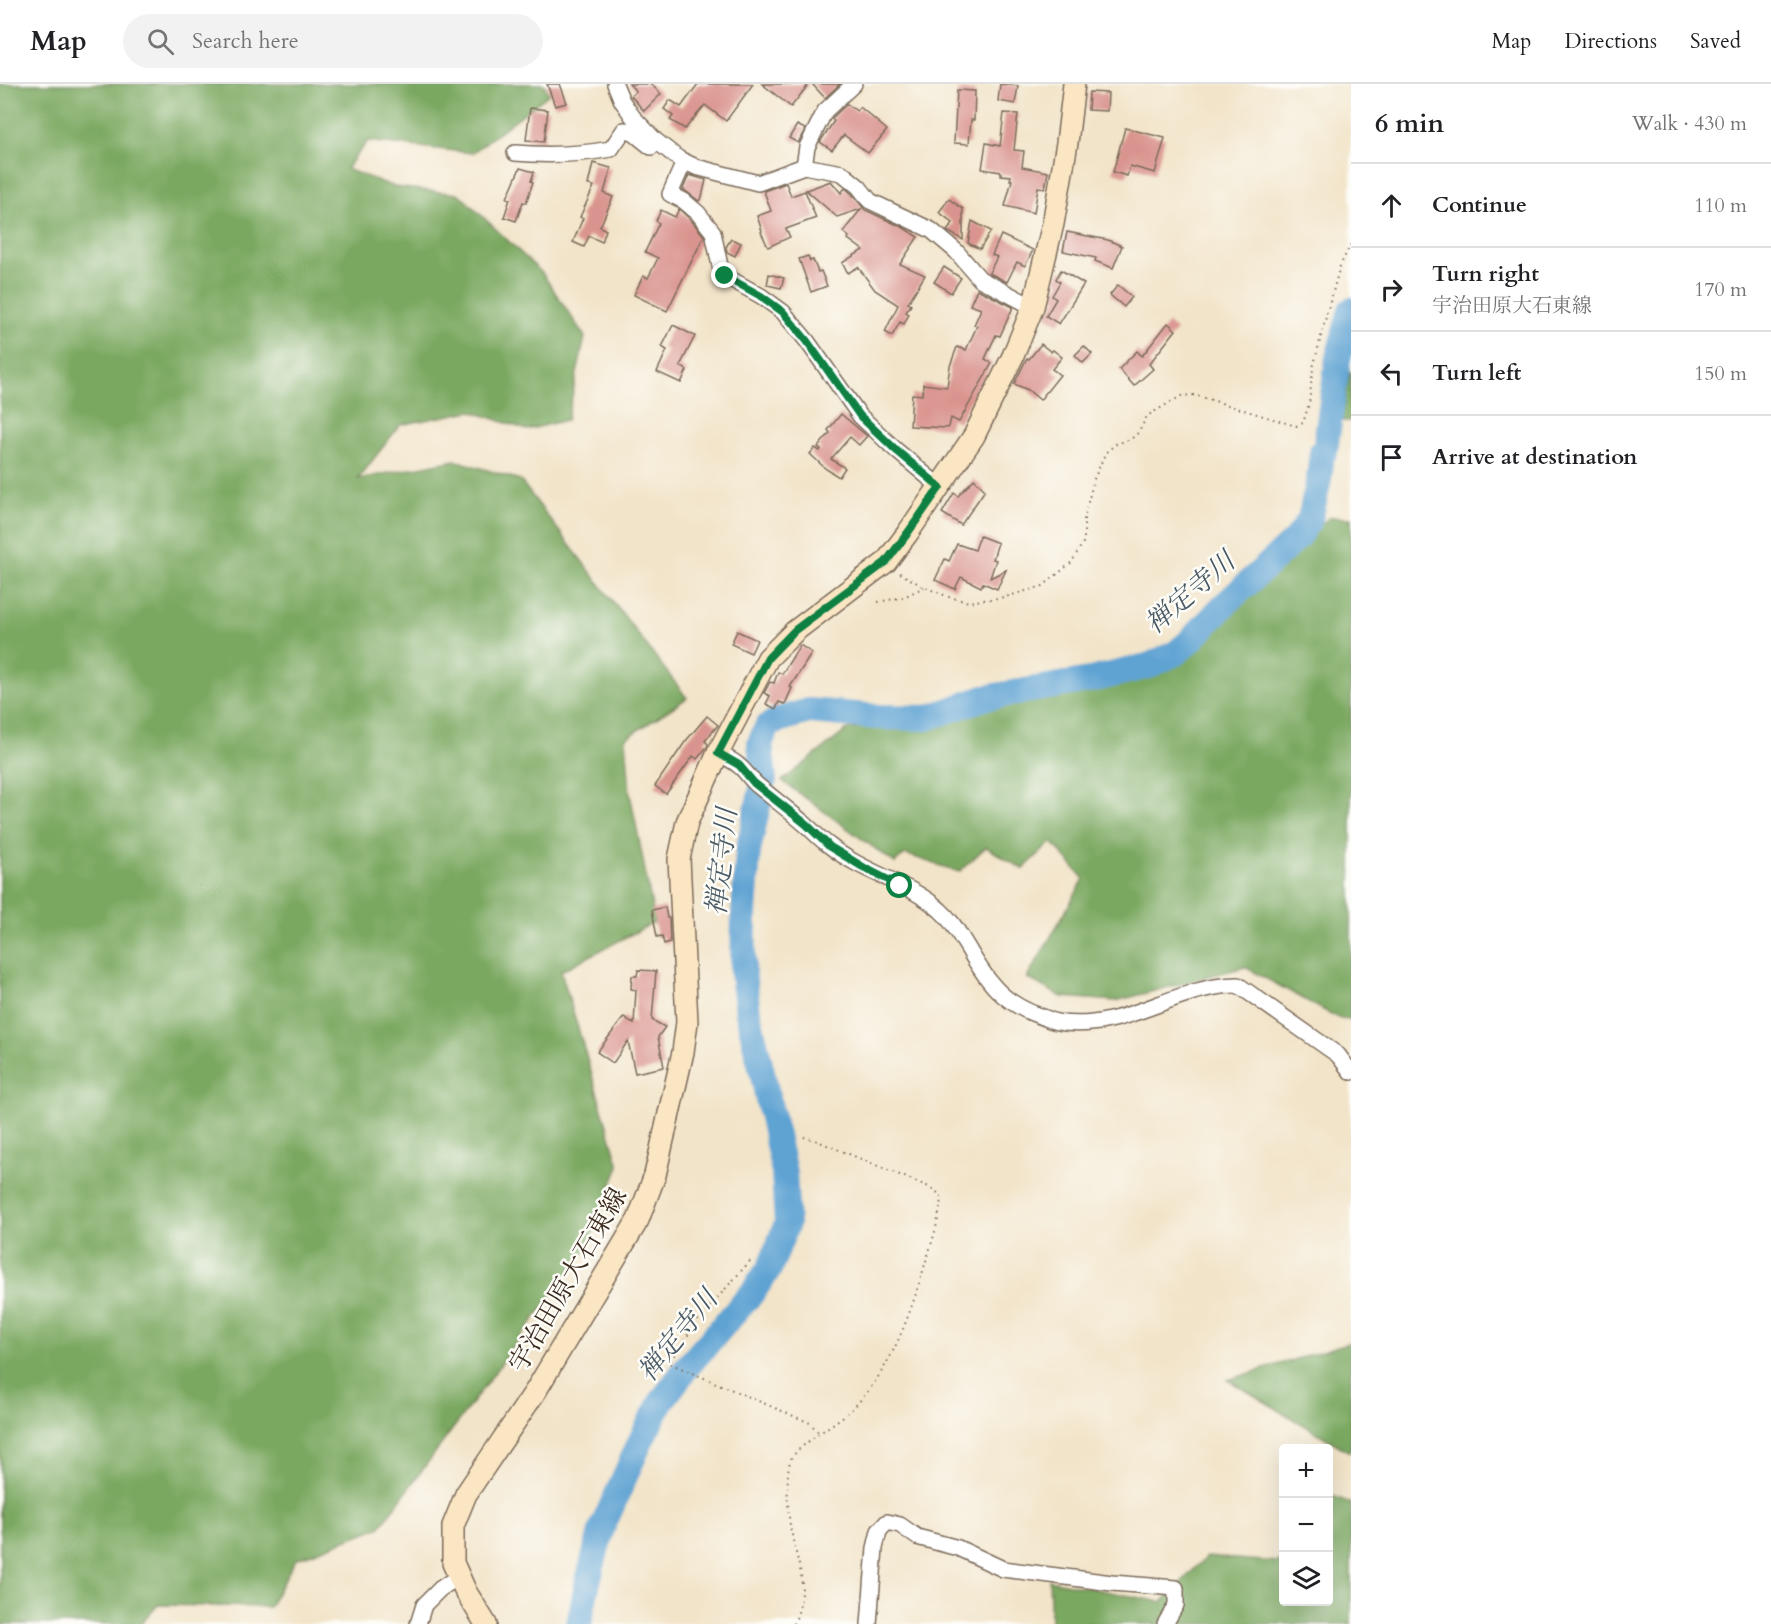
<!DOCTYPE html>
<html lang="en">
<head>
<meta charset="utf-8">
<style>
	body { margin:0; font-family:Cardo,"Noto Serif JP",serif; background:#f2f2f2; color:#202124 }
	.controls { position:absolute; right:18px; bottom:18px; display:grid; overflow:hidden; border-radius:6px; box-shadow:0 6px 24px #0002 }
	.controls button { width:54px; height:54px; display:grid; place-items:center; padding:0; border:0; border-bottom:2px solid #e0e0e0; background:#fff; color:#202124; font:30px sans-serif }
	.stop { position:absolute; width:18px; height:18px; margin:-14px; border:4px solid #0b8043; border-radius:50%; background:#fff }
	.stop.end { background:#0b8043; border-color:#fff; box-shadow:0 2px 6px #0008 }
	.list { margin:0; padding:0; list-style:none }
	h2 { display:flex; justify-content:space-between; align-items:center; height:78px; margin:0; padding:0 24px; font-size:26px }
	h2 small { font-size:20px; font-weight:400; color:#757577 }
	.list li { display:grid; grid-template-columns:39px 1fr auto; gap:18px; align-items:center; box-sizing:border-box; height:84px; padding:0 24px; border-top:2px solid #e0e0e0 }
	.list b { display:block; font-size:22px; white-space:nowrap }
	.list p { margin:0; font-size:20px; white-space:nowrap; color:#757577 }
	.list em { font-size:20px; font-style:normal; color:#757577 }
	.icon { flex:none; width:33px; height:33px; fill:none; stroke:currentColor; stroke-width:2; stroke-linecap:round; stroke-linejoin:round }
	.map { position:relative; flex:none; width:1351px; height:1540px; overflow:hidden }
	header { display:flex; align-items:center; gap:36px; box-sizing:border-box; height:84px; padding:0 30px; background:#fff; border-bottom:2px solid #e0e0e0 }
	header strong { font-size:28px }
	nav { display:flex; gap:33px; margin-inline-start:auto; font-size:21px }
	.search { width:420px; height:54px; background:#f2f2f2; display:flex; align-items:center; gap:15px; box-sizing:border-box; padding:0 21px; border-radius:33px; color:#757577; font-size:22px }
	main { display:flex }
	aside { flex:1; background:#fff }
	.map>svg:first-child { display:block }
	.forest { fill:#7aa861; stroke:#5a6940; stroke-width:1.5 }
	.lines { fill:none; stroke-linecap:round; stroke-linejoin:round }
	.river { stroke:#5ea3d3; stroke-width:26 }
	.building { fill:#da948f }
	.minor-casing { stroke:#7b6b5a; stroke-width:18 }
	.secondary-casing { stroke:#7b6b5a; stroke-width:24 }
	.path { stroke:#7b6b5a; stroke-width:2; stroke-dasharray:1.5 4.5; stroke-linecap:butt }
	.minor { stroke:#fff; stroke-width:15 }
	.secondary { stroke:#fbe6c4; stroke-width:21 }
	.route { stroke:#0b8043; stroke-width:8 }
	.labels { text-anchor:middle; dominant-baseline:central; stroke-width:5; stroke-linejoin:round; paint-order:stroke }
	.street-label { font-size:26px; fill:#3b2a1e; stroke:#fdfcf7 }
	.water-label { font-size:27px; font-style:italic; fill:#495a66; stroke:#fdfcf7 }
</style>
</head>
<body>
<header>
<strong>Map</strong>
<div class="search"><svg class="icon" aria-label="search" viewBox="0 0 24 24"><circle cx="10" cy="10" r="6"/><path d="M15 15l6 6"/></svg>Search here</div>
<nav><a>Map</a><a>Directions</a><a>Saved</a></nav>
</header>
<main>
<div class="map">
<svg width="1351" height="1540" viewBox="0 0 1351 1540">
	<rect width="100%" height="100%" fill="#fdfcf7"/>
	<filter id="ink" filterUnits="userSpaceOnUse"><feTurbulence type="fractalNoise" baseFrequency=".0167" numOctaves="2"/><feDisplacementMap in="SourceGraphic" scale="12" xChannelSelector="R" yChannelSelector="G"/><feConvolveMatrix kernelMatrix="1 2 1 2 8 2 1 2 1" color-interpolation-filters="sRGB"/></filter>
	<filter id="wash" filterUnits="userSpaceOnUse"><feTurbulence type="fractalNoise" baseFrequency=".008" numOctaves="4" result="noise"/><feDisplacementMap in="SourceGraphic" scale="24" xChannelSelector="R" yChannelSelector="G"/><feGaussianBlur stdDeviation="1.35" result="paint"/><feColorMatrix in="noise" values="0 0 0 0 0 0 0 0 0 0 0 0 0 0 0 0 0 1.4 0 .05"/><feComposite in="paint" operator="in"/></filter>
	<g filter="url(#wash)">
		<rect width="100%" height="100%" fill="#f2e4c9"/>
		<g class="forest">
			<polygon points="0,0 544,0 549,10 472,69 368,57 346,85 395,103 459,110 542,189 585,253 567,336 527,346 471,327 400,341 358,395 455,376 520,396 687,614 626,654 630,709 655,838 561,887 619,1082 587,1164 380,1443 296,1475 269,1523 158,1521 141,1540 0,1540"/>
			<polygon points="1349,288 1351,289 1351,337 1341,337"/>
			<polygon points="1330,433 1351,434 1351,935 1338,934 1245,883 1116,917 1062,913 1027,894 1084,795 1052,758 1023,785 986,763 959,788 905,770 895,779 782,697 847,646 1137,596"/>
			<polygon points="1351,1258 1351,1369 1228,1296"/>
			<polygon points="1330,1411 1351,1419 1351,1540 1051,1540 1049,1496 1162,1518 1206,1473 1279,1478 1283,1472 1284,1518 1328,1518 1329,1413"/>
		</g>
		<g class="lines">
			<polyline class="river" points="579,1540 587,1501 602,1444 641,1356 661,1318 687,1283 753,1208 770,1183 787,1139 784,1088 763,992 748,929 743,889 744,829 748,767 764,695 760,659 767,643 778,636 809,627 879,633 927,634 984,614 1095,595 1148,582 1176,569 1190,557 1224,521 1297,454 1310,435 1319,395 1322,368 1325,367 1338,274 1351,226"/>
		</g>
		<g id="blocks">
			<g class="building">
				<polygon points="547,0 560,0 567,19 555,22"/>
				<polygon points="629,0 651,0 661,10 644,27 631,12 636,7"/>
				<polygon points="698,0 753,0 726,37 705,21 685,45 670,36 673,32 664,25 670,16 681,23"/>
				<polygon points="762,0 809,0 791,23"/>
				<polygon points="812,0 840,0 825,14"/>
				<polygon points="1000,0 1018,2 1015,20 998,17"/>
				<polygon points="957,6 975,7 974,36 971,36 969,60 954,59"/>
				<polygon points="1089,8 1108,9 1107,27 1088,26"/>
				<polygon points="847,20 857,27 860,23 887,46 868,69 844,51 832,66 820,58 834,37 832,35 833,33"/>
				<polygon points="530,24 548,26 544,58 526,56"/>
				<polygon points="1004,29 1018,30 1014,66 1024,67 1022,83 1048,88 1045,104 1038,103 1034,129 1005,122 1012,96 1010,96 1011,92 1001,91 1001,88 982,85 986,59 1000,62"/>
				<polygon points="797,41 805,45 798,59 789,54"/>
				<polygon points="1125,44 1165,54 1155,89 1130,82 1127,92 1113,88"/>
				<polygon points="593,79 611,84 604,109 613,113 600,143 606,146 602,158 589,152 584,163 573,158 583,134 580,133 594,102 588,101"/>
				<polygon points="520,84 534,88 531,97 533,98 526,119 523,118 516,137 504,133 510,115 507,114"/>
				<polygon points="689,91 706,96 702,113 699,117 683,105"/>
				<polygon points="831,97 841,109 845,104 852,110 865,126 904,144 918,153 900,180 925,191 908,219 911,221 906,228 909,230 904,240 900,238 892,252 885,248 898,221 875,206 858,183 848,189 842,179 863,166 848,155 849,153 843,148 861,125 837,133 806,106"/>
				<polygon points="786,99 791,112 805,107 816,134 786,145 790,153 768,163 761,148 762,147 757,132 771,127 764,107"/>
				<polygon points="949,115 963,125 963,156 947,147 953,139 939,128"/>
				<polygon points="679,125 691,136 704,152 667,227 634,211 643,192 648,194 658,174 645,168 659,139 656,137 661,126 675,133"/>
				<polygon points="972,137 991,147 980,165 968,159"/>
				<polygon points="1067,148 1108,156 1122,162 1113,184 1095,177 1096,174 1063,167"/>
				<polygon points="1001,151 1033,166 1025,182 1017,178 1007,198 989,189 997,173 992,171"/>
				<polygon points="731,155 741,159 735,172 727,168 726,163"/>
				<polygon points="808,172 810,177 813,176 818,188 821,187 827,202 811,208 799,175"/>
				<polygon points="944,183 961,194 951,209 934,198"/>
				<polygon points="1061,186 1084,200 1059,240 1046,232 1056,215 1052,212 1060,198 1056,195"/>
				<polygon points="769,190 784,194 781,204 767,201"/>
				<polygon points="1118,201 1132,213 1124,223 1110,211"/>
				<polygon points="977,205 1013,223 1000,252 996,251 985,275 992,279 959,338 951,334 949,343 947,344 910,342 912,310 922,311 923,300 947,303 950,282 957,263 966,266 977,242 974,241 981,225 970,221"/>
				<polygon points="1168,239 1176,246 1149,280 1153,285 1134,302 1119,285 1137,267 1142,272"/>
				<polygon points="673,241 695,252 680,282 687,286 681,299 657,288 667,266 662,263"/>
				<polygon points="1041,260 1051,268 1053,266 1062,273 1052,285 1060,291 1040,316 1028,306 1014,300 1027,274 1029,275"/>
				<polygon points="1084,262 1092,270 1083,279 1075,271"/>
				<polygon points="841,330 867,352 859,361 850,353 831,375 845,384 839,393 826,385 810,370 815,364 820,367 821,365 818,363 830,349 828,346"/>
				<polygon points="974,395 985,406 961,441 942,429 954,409 958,412"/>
				<polygon points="980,452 998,459 993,475 996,476 990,494 1006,486 997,505 983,499 981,503 961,493 955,505 935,496 945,475 949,477 957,460 975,466"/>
				<polygon points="737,547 757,556 751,569 731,560"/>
				<polygon points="800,561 812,569 790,603 792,604 785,620 779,618 776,625 766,620 770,612 764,609 770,598 774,599 778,588 782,590"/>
				<polygon points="707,632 718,641 705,657 708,660 707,663 697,675 693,672 666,710 655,702 685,658"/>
				<polygon points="665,823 667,834 669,834 670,858 664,860 662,852 657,853 652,826"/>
				<polygon points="638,886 656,887 652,936 665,943 658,953 664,983 635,989 628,957 613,979 597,968 624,933 634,940 636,906 631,905 632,892 637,892"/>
			</g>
		</g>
	</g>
	<g filter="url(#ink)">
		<use href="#blocks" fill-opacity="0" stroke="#7b6b5a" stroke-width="1.5"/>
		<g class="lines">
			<g class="minor-casing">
				<g id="minor">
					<polyline points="615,0 622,17 633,33 655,56 679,75 696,83 758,99 804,82 842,89 859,103 870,117 931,146 956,167 980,195 1033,223"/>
					<path d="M 515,69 C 550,72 577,71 611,65 L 624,46 L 631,47 L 651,63"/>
					<polyline points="684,78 670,110 684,117 698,129 713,148 720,182 725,192 761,212 783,228 807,257 860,332 897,367 940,403"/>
					<polyline points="804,82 807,63 825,27 854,0"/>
					<path d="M 718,669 C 725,673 732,676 738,681 C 745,686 750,695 757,701 C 773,714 790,727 806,741 C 814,748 821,756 830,762 C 863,789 909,798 940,826 C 953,837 960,852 969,866 C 988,899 1003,919 1040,932 C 1046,934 1052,937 1057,938 C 1122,950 1175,901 1238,901 L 1338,971 L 1351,988"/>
					<polyline points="418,1540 424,1521 440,1505 459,1492"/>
					<polyline points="869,1540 875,1464 879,1447 887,1438 900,1441 917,1453 958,1464 1003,1485 1112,1499 1176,1504 1176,1521 1165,1540"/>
				</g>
			</g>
			<g class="secondary-casing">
				<polyline id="secondary" points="486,1540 466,1508 453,1479 453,1442 466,1410 535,1308 638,1136 655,1091 683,968 687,938 679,775 687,738 718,669 768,574 795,547 886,478 907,450 974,352 1013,272 1033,223 1053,140 1067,59 1074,0"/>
			</g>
			<g class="path">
				<polyline points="900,489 924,503 949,513 969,518 1005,513 1043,502 1072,478 1084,457 1084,434 1094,395 1106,368 1116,360 1131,355 1139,348 1147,332 1181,312 1195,311 1296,342 1303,339 1309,320 1313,284 1326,233 1340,182 1351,160"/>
				<polyline points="878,518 904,513 924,503"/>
				<polyline points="750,1177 698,1236 669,1279 789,1330 810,1339 820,1350"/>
				<path d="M 794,1540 C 799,1527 802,1515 802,1500 C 801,1483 795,1468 792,1451 C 788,1438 785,1386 791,1375 C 799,1360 837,1339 851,1326 C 892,1286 910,1231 926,1177 C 933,1155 940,1135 941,1111 L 929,1103 L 815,1056 L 800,1052"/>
			</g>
			<use href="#minor" class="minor"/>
			<use href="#secondary" class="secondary"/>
		</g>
	</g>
	<g class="lines" filter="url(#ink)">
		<polyline class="route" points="725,192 761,212 783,228 807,257 860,332 897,367 940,403 907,450 886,478 795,546 768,574 718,669 739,681 754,699 806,740 830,763 863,783 900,802"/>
	</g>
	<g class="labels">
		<g class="street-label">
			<text transform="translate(568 1196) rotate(-60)">宇治田原大石東線</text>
		</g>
		<g class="water-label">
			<text transform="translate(1190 509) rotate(-41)">禅定寺川</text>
			<text transform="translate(722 778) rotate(-84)">禅定寺川</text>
			<text transform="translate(678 1252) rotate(-51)">禅定寺川</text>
		</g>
	</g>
</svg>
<div class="controls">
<button>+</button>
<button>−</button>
<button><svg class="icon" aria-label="layers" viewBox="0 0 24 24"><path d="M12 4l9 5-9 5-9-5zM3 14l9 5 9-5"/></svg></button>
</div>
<div class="stop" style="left:900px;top:802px"></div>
<div class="stop end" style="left:725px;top:192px"></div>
</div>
<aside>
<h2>6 min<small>Walk · 430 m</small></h2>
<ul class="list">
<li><svg class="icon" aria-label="ahead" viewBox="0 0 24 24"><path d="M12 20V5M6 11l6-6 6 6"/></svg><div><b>Continue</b></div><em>110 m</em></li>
<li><svg class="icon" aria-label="right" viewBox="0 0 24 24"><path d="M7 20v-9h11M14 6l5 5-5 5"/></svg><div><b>Turn right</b><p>宇治田原大石東線</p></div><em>170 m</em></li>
<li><svg class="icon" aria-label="left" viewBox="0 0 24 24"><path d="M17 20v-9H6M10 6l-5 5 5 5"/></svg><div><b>Turn left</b></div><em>150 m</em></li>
<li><svg class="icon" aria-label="arrive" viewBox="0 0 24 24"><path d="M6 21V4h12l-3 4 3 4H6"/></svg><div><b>Arrive at destination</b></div></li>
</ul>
</aside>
</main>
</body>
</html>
